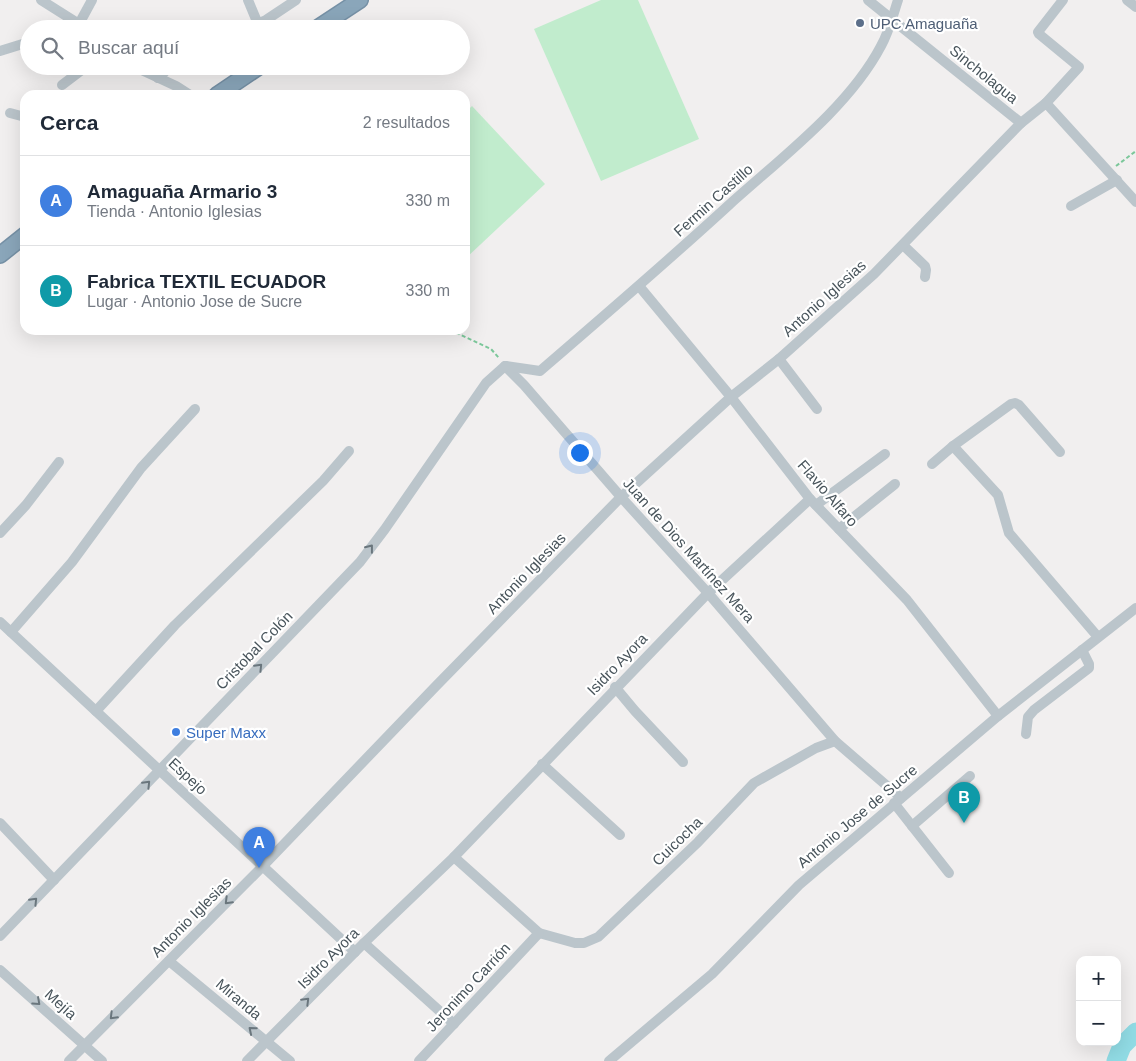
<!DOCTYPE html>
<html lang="es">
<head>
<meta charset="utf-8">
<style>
	body { margin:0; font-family:Arial,sans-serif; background:#f2f2f3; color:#1f2937 }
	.controls { position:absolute; right:15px; bottom:15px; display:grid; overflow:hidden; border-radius:10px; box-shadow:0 5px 20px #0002 }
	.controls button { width:45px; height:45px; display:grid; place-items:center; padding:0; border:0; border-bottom:1px solid #e0e1e3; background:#fff; color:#1f2937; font:25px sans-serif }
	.you { position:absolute; left:579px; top:452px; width:18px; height:18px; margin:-12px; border:4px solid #fff; border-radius:50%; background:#1a73e8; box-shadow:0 0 0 8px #1a73e833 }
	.badge { display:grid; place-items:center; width:32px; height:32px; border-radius:50%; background:#2784d4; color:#fff; font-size:16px; font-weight:700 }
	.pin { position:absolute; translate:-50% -41px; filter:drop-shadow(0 1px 2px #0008) }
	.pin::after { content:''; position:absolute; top:26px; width:18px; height:15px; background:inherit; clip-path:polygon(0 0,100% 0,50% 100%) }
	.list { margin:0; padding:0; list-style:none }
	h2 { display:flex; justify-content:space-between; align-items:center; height:65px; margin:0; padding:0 20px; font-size:21px }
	h2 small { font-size:16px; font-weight:400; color:#747a83 }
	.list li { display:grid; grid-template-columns:32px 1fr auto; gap:15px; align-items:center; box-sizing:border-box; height:90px; padding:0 20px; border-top:1px solid #e0e1e3 }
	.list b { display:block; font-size:19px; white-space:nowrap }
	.list p { margin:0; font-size:16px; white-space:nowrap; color:#747a83 }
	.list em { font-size:16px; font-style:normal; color:#747a83 }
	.icon { flex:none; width:28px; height:28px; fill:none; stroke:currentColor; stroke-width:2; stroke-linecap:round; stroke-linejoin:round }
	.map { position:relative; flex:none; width:1136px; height:1061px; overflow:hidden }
	.search { position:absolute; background:#fff; box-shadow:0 5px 20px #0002; left:20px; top:20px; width:450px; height:55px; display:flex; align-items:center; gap:12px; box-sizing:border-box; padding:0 18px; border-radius:28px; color:#747a83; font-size:19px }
	.panel { position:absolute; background:#fff; box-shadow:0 5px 20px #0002; left:20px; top:90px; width:450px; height:245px; border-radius:15px }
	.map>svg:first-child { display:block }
	.green { fill:#c1eccd }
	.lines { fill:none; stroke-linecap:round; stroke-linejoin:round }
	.river { stroke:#91dce5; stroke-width:19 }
	.highway-casing { stroke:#7691a6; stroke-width:18 }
	.path { stroke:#7bc79a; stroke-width:2; stroke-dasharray:4 2.5; stroke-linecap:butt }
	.minor { stroke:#bbc5cb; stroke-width:10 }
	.highway { stroke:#8aa6ba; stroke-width:15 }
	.oneway { stroke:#6a767d }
	.service-dot { fill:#5c6f8a; stroke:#fff; stroke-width:2 }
	.shop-dot { fill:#3f7fe0; stroke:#fff; stroke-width:2 }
	.labels { text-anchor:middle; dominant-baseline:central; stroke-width:4.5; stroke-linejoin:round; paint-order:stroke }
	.service-label { font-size:15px; fill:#4e5e75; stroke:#fff; text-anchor:start }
	.street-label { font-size:15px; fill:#48545b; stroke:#fff }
	.shop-label { font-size:15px; fill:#366cbe; stroke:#fff; text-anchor:start }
</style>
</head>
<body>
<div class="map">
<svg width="1136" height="1061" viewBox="0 0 1136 1061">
	<rect width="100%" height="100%" fill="#f1efef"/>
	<g class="green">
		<polygon points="601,0 638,0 699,139 601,181 534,29"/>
		<polygon points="472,106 545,184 465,259 465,113"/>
	</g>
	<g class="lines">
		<polyline class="river" points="1116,1061 1122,1046 1136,1032"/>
		<g class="highway-casing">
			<g id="highway">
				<polyline points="316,29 360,0"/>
				<polyline points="217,95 260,66"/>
				<polyline points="0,255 25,235"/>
			</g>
		</g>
		<g class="path">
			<polyline points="1116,166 1136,151"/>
			<polyline points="450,330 491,349 499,358"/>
		</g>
		<g class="minor">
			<polyline points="41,0 79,24 84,29"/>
			<polyline points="248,0 258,24"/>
			<polyline points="868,0 1021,123 1046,103 1136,202"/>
			<polyline points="1127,0 1136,7"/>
			<polyline points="71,29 79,24 92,0"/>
			<polyline points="245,29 266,20 296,0"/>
			<polyline points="0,51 29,42"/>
			<polyline points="133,66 176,86 190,95"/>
			<polyline points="158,78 171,66"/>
			<polyline points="62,85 87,66"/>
			<polyline points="1046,103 1079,67 1039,34 1038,32 1063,0"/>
			<polyline points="10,113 25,117"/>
			<polyline points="1071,206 1117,180"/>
			<polyline points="903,245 925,266 926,270 925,277"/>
			<polyline points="639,286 731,397 810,499 907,600 998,716"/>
			<polyline points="779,359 817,409"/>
			<polyline points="505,366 524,385 621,497 708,593 835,741 901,798"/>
			<path d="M 506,366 L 540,371 C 604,316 668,261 730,204 C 781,158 849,107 881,46 C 889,32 893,15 898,0"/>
			<polyline points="953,446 998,495 1009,533 1098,637"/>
			<polyline points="932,464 953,446 1011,404 1015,403 1019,405 1060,452"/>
			<polyline points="816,505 885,454"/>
			<polyline points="839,529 895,484"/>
			<polyline points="0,533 26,505 59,462"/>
			<polyline points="0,622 355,952"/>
			<polyline points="11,632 72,562 141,468 195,409"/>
			<polyline points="615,687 635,711 683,762"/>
			<polyline points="96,711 175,625 323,481 349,451"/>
			<polyline points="1026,734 1028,717 1034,710 1089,668 1089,664 1082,650"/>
			<polyline points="542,764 620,835"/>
			<polyline points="894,803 949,873"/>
			<polyline points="0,823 54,880"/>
			<polyline points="912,826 970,776"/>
			<polyline points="454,857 708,593 810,499"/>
			<polyline points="0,936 360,562 385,529 486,383 505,366"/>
			<polyline points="364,943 454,1024"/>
			<polyline points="169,961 290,1061"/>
			<polyline points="0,970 102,1061"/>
			<polyline points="69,1061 262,867 436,686 621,497 731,397 779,359 874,274 1021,123"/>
			<polyline points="247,1061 364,943 454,857 539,933 575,943 584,943 598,937 698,842 754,783 816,748 835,741"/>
			<polyline points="419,1061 539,933"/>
			<polyline points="609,1061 712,974 799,885 998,716 1136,608"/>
		</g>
		<use href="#highway" class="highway"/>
	</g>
	<defs><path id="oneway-chevron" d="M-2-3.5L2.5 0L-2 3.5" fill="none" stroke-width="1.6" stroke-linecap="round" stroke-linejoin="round" transform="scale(1.25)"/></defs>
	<g class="oneway">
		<use href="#oneway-chevron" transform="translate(370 548) rotate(-52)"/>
		<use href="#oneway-chevron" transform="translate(259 667) rotate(-46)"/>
		<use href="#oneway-chevron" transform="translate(147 784) rotate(-46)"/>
		<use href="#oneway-chevron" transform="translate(34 901) rotate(-46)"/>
		<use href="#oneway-chevron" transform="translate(228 901) rotate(135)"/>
		<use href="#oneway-chevron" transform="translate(306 1001) rotate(-45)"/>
		<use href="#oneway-chevron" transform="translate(37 1002) rotate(42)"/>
		<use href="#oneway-chevron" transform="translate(113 1016) rotate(135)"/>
		<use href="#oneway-chevron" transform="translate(252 1030) rotate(-140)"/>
	</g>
	<circle class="service-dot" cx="860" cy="23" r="5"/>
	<circle class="shop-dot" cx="176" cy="732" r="5"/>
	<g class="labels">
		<g class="service-label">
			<text x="870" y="23">UPC Amaguaña</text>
		</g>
		<g class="street-label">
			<text transform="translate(984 74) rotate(39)">Sincholagua</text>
			<text transform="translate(713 200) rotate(-42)">Fermin Castillo</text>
			<text transform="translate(824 298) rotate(-42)">Antonio Iglesias</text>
			<text transform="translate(828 493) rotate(49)">Flavio Alfaro</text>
			<text transform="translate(689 550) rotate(48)">Juan de Dios Martínez Mera</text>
			<text transform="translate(526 573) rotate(-46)">Antonio Iglesias</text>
			<text transform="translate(254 650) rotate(-46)">Cristobal Colón</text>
			<text transform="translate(617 664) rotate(-46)">Isidro Ayora</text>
			<text transform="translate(188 776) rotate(43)">Espejo</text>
			<text transform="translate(857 816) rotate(-40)">Antonio Jose de Sucre</text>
			<text transform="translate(677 841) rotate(-44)">Cuicocha</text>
			<text transform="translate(191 917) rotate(-45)">Antonio Iglesias</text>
			<text transform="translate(328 958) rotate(-45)">Isidro Ayora</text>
			<text transform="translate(468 987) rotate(-47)">Jeronimo Carrión</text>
			<text transform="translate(239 999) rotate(40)">Miranda</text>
			<text transform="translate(61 1004) rotate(42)">Mejía</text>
		</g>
		<g class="shop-label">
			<text x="186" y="732">Super Maxx</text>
		</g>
	</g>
</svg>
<div class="controls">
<button>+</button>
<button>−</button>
</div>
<div class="you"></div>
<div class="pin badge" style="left:259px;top:868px;background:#3f7fe0">A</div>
<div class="pin badge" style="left:964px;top:823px;background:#0f9aa8">B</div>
<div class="search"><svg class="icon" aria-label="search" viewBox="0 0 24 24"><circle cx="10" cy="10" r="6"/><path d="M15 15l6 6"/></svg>Buscar aquí</div>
<section class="panel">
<h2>Cerca<small>2 resultados</small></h2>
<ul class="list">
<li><span class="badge" style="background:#3f7fe0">A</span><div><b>Amaguaña Armario 3</b><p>Tienda · Antonio Iglesias</p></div><em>330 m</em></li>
<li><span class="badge" style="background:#0f9aa8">B</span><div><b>Fabrica TEXTIL ECUADOR</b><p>Lugar · Antonio Jose de Sucre</p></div><em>330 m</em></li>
</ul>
</section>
</div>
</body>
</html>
